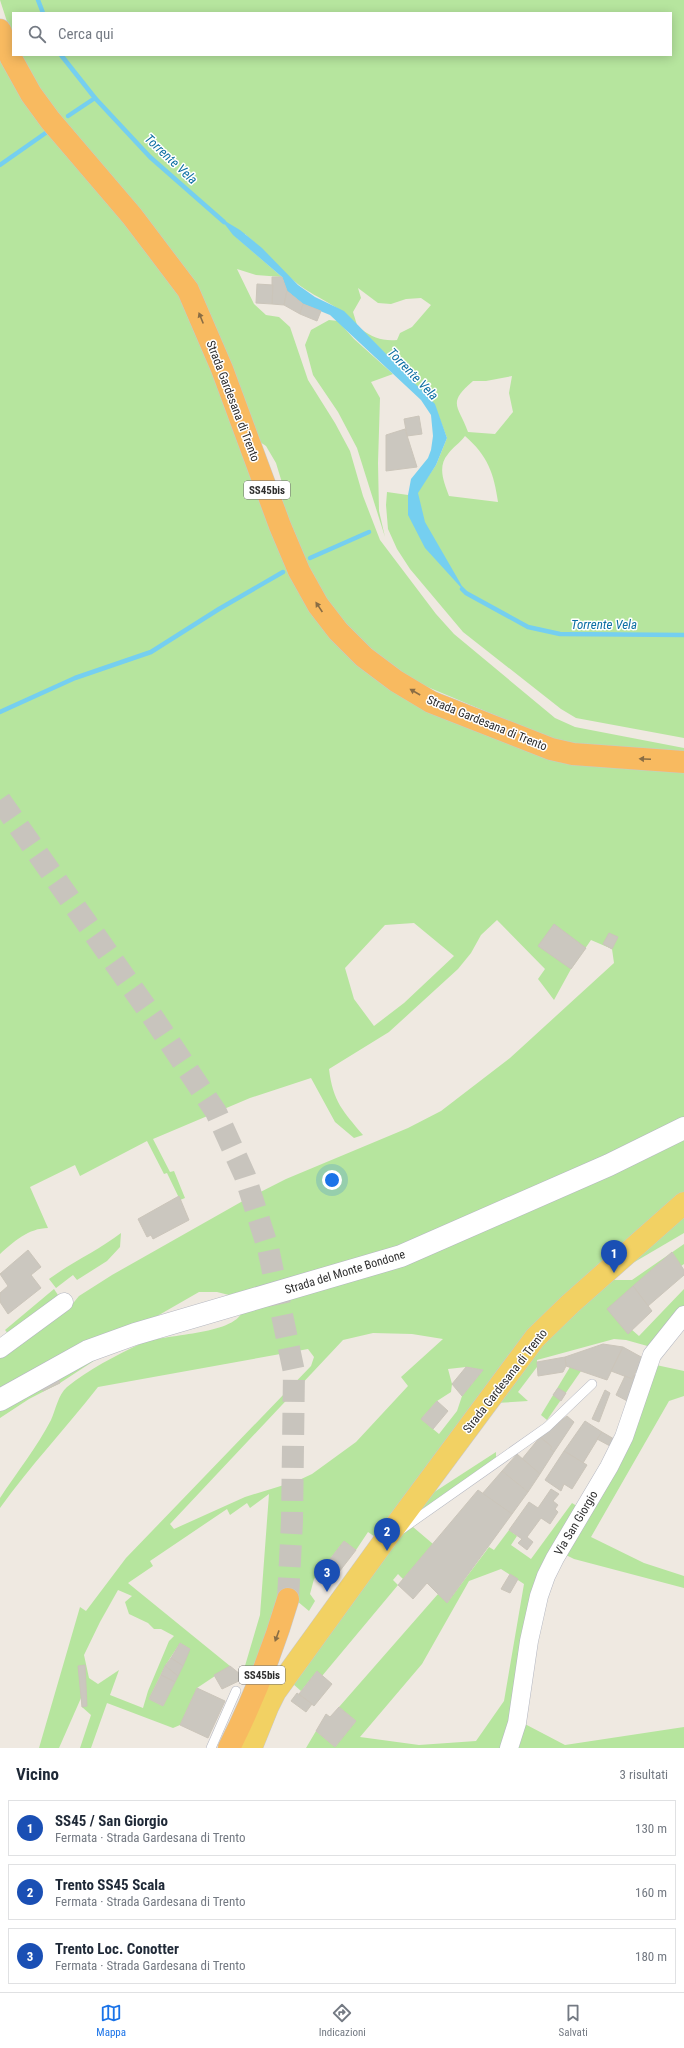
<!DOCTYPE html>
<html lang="it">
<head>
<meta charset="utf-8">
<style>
	body { margin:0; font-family:"Roboto Condensed",sans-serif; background:#f2f2f3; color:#1f2937 }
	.you { position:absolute; left:332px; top:1180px; width:14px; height:14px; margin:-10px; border:3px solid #fff; border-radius:50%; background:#1a73e8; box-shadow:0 0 0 6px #1a73e833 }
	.badge { display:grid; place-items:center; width:26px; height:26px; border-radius:50%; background:#1a73e8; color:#fff; font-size:13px; font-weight:700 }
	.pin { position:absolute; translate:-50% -33px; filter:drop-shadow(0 1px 2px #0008) }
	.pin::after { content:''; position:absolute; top:21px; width:14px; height:12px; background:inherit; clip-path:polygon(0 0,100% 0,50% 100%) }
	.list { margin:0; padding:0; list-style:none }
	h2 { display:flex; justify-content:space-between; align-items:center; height:52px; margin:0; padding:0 16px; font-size:17px }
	h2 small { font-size:13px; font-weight:400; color:#747a83 }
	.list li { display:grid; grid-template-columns:26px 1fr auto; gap:12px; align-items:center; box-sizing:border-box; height:56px; margin:0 8px 8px; padding:0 8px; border:1px solid #e0e1e3; border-radius:0px }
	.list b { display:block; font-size:15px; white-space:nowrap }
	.list p { margin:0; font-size:13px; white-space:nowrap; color:#747a83 }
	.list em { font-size:13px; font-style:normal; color:#747a83 }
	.icon { flex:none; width:22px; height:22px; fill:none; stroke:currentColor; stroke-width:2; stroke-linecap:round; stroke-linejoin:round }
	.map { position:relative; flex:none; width:684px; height:1748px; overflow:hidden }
	.search { position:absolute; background:#fff; box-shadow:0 2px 10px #0003; left:12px; right:12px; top:12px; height:44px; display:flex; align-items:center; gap:10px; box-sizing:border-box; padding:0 14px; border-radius:0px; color:#747a83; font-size:15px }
	.sheet { height:244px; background:#fff }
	nav { display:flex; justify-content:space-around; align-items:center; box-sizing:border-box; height:56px; border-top:1px solid #e0e1e3; background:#fff; font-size:11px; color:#747a83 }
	nav a { display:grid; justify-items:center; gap:2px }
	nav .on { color:#1a73e8 }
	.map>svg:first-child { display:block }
	.green { fill:#b6e59e; fill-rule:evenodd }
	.water { fill:#75cff0 }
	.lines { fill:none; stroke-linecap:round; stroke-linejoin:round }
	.stream { stroke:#75cff0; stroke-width:4.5 }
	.building { fill:#cbc7bf; stroke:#cbc5ba }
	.trunk-tunnel { stroke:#c8c4bd; stroke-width:22; stroke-dasharray:22 11; stroke-linecap:butt }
	.service-casing { stroke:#b4b7c1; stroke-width:10 }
	.minor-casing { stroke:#b4b7c1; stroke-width:19 }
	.tertiary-casing { stroke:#b4b7c1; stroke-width:23 }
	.primary-casing { stroke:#c9c9c9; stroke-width:23 }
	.trunk-casing { stroke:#c9c9c9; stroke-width:23 }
	.service { stroke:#fff; stroke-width:9 }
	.minor { stroke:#fff; stroke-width:18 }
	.tertiary { stroke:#fff; stroke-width:22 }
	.primary { stroke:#f2d163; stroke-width:22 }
	.trunk { stroke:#f8ba60; stroke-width:22 }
	.oneway { fill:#896d44 }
	.labels { text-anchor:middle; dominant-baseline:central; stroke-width:3; stroke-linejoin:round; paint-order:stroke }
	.shield { fill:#fff; stroke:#6d6d6d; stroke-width:1 }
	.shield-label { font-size:11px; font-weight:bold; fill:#2e2e2e }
	.street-label { font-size:12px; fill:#2e2e2e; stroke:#fff }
	.water-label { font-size:13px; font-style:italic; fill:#0d6fa3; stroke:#fff }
</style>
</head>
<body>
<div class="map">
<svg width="684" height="1748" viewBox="0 0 684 1748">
	<rect width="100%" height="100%" fill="#efe9e1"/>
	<g class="green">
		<path d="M 0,0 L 684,0 L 684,738 L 576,718 L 561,709 L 463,632 L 410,569 L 397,549 L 388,529 L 386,505 L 387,492 L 408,495 L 412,500 L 436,465 L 447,438 L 434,404 L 361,329 C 373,338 382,341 397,340 L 400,333 L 412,327 L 431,305 L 421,298 L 406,299 L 391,304 L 378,303 L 358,288 L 361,298 L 353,312 L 357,325 C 342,307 318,299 299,285 C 279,270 264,250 245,234 L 237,238 L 282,277 L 256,275 L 237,269 L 254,304 L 266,315 L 279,317 L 290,327 L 308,380 L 335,423 L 350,451 L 363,496 L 380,540 L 436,614 L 454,634 L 555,718 L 575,727 L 684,748 L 684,754 L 559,742 L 418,683 L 390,665 L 368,646 L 333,610 L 309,573 L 283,504 L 283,486 L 276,463 L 266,446 L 257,440 L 193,278 L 150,224 L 51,105 L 30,75 L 20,55 L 671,55 L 671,13 L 13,13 L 13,40 ZM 512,376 L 509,393 L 513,412 L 495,434 L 468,432 C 459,406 446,404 473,381 L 486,381 ZM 465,436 C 488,456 494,474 498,502 L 449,496 C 444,482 437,467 448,454 C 453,447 460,443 465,436 Z"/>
		<path d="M 0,44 L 177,288 L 308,601 L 440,713 L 684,769 L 684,1118 L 429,1237 L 229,1295 L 217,1292 L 199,1292 L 152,1319 L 0,1392 L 0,1352 L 70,1307 L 79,1296 L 112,1275 L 241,1202 L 286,1179 L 408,1128 L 441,1111 L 510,1058 L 614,963 L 612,949 L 591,940 L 571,969 L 554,1000 L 538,979 L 545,969 L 497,920 L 481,935 L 471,953 L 458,969 L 389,1032 L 329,1069 C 333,1102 343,1111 363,1135 L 354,1138 L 335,1122 L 311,1078 L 250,1098 L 153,1139 L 170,1172 L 174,1171 L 185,1198 L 180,1200 L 167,1173 L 164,1174 L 147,1141 L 80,1176 L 75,1165 L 30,1187 L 48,1228 C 29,1228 13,1242 0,1254 ZM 414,923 L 454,956 L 404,1003 L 374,1026 L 354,999 L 345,968 L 385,925 Z"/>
		<polygon points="329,320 338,321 354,339 393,374 371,382 380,398 378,463 379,511 385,537 357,448 338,412 313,375 305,345 311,330"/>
		<path d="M 684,1135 L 684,1193 L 560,1300 L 378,1539 L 368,1532 L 356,1550 L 344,1541 L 314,1579 L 310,1594 L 315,1601 L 309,1611 L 297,1601 L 250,1682 L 242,1676 L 260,1615 L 269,1494 L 250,1508 L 247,1503 L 230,1515 L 227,1509 L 150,1561 L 153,1566 L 128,1583 L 230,1666 L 197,1688 L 180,1725 L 173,1728 L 107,1703 L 91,1748 L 80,1748 L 91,1715 L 82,1707 L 81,1698 L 59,1748 L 39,1748 L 80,1607 L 86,1611 L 126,1558 L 311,1366 L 314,1357 L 308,1349 L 98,1387 C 66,1428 30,1466 0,1508 L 0,1498 C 17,1472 37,1447 51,1420 C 56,1409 58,1395 67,1387 C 89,1369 115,1356 140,1344 C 165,1333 232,1336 243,1311 L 392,1270 L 506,1221 ZM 373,1333 L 412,1334 L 443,1339 L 401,1377 L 408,1386 L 356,1442 L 312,1474 L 297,1481 L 245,1497 L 174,1529 L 170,1524 L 343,1340 ZM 466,1367 L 483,1370 L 462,1396 L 457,1411 L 439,1434 L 421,1419 L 437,1401 L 451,1392 L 452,1384 L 448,1369 ZM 118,1590 L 132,1596 L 125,1602 L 129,1614 L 148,1623 L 154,1629 L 161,1629 L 174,1636 L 169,1641 L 148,1691 L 143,1708 L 110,1695 L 119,1670 L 98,1684 L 89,1678 L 84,1655 L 100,1622 ZM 180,1643 L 190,1649 L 163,1706 L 149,1699 L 165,1666 Z"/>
		<polygon points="684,1216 684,1233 626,1267"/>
		<path d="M 121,1233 L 120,1247 L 107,1261 L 77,1280 L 73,1275 L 56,1288 L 49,1279 C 72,1262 99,1250 121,1233 Z"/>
		<polygon points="684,1244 684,1264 681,1266 672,1252 608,1309 639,1336 684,1289 684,1308 651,1347 626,1340 614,1339 537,1360 537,1367 518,1392 528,1401 496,1403 535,1350 610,1280 632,1280"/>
		<polygon points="54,1289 60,1298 11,1337 5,1330"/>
		<polygon points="109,1351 60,1383 29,1399 0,1418 0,1405"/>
		<polygon points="656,1365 684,1371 684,1396 669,1401 591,1537 644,1563 684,1576 684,1588 574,1559 564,1554"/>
		<polygon points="570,1367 581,1371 547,1420 541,1415"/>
		<polygon points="496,1452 496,1458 409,1520 425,1498"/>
		<path d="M 572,1503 L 580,1508 L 546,1564 L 504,1748 L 306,1748 L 316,1731 L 335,1747 L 356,1721 L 339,1707 L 438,1594 L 447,1603 L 489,1547 L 494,1550 L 509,1530 L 517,1536 L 511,1545 L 531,1559 ZM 501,1569 L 524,1584 L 504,1701 L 476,1741 L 419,1745 L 360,1737 L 422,1664 L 469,1581 Z"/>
		<polygon points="413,1527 433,1544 403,1579 398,1574 393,1580 398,1585 322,1676 317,1671 301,1691 292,1683 398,1537"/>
		<polygon points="523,1723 565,1745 684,1727 684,1748 515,1748"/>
	</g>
	<polygon class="water" points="220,218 240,230 262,248 298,285 315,297 344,311 351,318 435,404 447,438 436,465 418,493 425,522 466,593 425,548 408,515 408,495 411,479 428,458 431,450 433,436 431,415 421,400 330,315 303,304 287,291 282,277 233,235"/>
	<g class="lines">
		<g class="stream">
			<polyline points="38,0 43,13"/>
			<polyline points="61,55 95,98 150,157 224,222"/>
			<polyline points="68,116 95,98"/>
			<polyline points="0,165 47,132"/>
			<polyline points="310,558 369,532"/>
			<polyline points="462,589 466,593 528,627 560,634 684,635"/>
			<polyline points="0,712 75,678 151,652 219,609 283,572"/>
		</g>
	</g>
	<g class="building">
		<polygon points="272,277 282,277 287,291 284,305 272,304"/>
		<polygon points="257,284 273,285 272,304 256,303"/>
		<polygon points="287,291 303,304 300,314 284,305"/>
		<polygon points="303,304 321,311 317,321 300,314"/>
		<polygon points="419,416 422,434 407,436 404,419"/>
		<polygon points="405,429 417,467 386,471 386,435"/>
		<polygon points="554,924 586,948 571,969 538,946"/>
		<polygon points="609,933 618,937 612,949 603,944"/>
		<polygon points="179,1196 189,1220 153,1239 151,1235 147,1237 138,1219"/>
		<polygon points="28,1250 41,1267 31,1275 41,1288 8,1314 0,1302 0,1293 8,1286 0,1274"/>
		<polygon points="672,1252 684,1270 684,1275 648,1306 633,1286"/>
		<polygon points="633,1286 652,1311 628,1334 607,1309"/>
		<polygon points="603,1344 623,1347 607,1380 566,1366 565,1357"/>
		<polygon points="623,1347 643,1358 632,1379 611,1371"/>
		<polygon points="565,1357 566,1366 563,1372 538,1376 537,1362"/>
		<polygon points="466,1367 483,1370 462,1396 452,1384"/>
		<polygon points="57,1375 60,1383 43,1391 39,1384"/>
		<polygon points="634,1375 639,1377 631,1403 616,1395 625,1376 632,1379"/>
		<polygon points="558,1388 566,1393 561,1401 553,1395"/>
		<polygon points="605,1390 610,1393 599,1422 592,1419"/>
		<polygon points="437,1401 448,1411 433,1429 421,1419"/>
		<polygon points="567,1416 574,1422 554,1452 550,1449 552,1447 540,1437"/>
		<polygon points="585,1421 602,1432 583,1463 564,1451"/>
		<polygon points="602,1432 614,1439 610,1446 597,1439"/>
		<polygon points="540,1437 552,1447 550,1449 554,1452 540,1474 522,1459"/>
		<polygon points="564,1451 587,1465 572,1489 564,1484 561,1491 545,1480"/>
		<polygon points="517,1454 540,1474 528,1492 502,1471"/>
		<polygon points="502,1471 528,1492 512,1514 482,1494"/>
		<polygon points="551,1489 559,1494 553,1501 558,1505 555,1509 558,1512 550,1524 541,1518 527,1537 533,1542 527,1550 518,1543 522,1539 509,1530 529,1502 538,1508"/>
		<polygon points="478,1490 512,1514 447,1603 427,1583 413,1599 398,1585"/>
		<polygon points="344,1541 356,1550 329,1585 317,1576"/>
		<polygon points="510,1574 518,1579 510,1593 501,1589"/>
		<polygon points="180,1643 190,1649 183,1666 171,1658"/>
		<polygon points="171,1658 183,1666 178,1676 165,1666"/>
		<polygon points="85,1665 87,1706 82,1707 78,1666"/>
		<polygon points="165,1666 178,1676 175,1682 161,1675"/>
		<polygon points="230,1666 245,1678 222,1689 214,1675"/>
		<polygon points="317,1671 332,1684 314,1706 299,1694"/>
		<polygon points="161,1675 175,1682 163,1706 149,1699"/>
		<polygon points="197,1688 225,1701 208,1738 180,1725"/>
		<polygon points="297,1693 312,1704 306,1712 291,1701"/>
		<polygon points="339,1707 356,1721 335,1747 316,1731 326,1714 330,1717"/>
	</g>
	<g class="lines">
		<polyline class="trunk-tunnel" points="0,800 152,1016 216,1112 245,1176 268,1248 294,1372 292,1521 288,1599"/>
		<g class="service-casing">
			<g id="service">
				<polyline points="402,1529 547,1427 592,1384"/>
				<polyline points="211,1748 236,1691"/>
			</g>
		</g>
		<g class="minor-casing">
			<g id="minor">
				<polyline points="0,1349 64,1302"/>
				<polyline points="509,1748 517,1723 529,1641 539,1596 546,1576 555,1558 609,1467 624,1437 652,1355 684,1315"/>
			</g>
		</g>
		<g class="tertiary-casing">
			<polyline id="tertiary" points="0,1400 88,1351 135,1334 401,1256 609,1165 684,1128"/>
		</g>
		<g class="primary-casing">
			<polyline id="primary" points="251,1748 268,1706 275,1692 382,1544 535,1338 570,1304 684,1203"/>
		</g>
		<g class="trunk-casing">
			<g id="trunk">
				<polyline points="0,30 11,58 31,94 50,120 132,216 188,290 222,369 280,526 299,571 318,605 338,631 364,657 396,681 431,702 551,749 573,754 684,762"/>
				<path d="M 229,1748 C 253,1700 273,1650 288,1599"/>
			</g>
		</g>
		<use href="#service" class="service"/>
		<use href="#minor" class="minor"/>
		<use href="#tertiary" class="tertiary"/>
		<use href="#primary" class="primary"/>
		<use href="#trunk" class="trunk"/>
	</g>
	<defs><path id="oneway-solid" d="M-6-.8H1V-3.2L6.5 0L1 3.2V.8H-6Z"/></defs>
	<g class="oneway">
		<use href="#oneway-solid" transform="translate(201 318) rotate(-112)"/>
		<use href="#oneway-solid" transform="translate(319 607) rotate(-124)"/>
		<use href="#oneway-solid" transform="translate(415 692) rotate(-150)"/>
		<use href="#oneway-solid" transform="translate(645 759) rotate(-177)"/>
		<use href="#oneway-solid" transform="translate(277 1636) rotate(110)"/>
	</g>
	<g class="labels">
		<g class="shield">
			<rect x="244" y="481" width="46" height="18" rx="3"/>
			<rect x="239" y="1666" width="46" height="18" rx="3"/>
		</g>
		<g class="shield-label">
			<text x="267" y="490">SS45bis</text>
			<text x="262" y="1675">SS45bis</text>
		</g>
		<g class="street-label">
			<text transform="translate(233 401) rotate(69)">Strada Gardesana di Trento</text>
			<text transform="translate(487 723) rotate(22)">Strada Gardesana di Trento</text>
			<text transform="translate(345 1272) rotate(-17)">Strada del Monte Bondone</text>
			<text transform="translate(505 1381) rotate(-52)">Strada Gardesana di Trento</text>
			<text transform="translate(576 1523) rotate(-59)">Via San Giorgio</text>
		</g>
		<g class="water-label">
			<text transform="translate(171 159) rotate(43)">Torrente Vela</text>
			<text transform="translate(413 374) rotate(46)">Torrente Vela</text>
			<text x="604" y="624">Torrente Vela</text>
		</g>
	</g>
</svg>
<div class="you"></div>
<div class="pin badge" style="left:614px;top:1273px;background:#1a4fb4">1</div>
<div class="pin badge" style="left:387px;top:1551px;background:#1a4fb4">2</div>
<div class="pin badge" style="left:327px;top:1592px;background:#1a4fb4">3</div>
<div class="search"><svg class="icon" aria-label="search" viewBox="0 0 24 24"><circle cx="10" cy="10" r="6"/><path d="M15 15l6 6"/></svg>Cerca qui</div>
</div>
<section class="sheet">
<h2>Vicino<small>3 risultati</small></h2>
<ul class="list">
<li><span class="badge" style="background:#1a4fb4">1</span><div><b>SS45 / San Giorgio</b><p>Fermata · Strada Gardesana di Trento</p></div><em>130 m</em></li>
<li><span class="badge" style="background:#1a4fb4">2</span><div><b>Trento SS45 Scala</b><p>Fermata · Strada Gardesana di Trento</p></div><em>160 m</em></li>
<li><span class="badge" style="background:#1a4fb4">3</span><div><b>Trento Loc. Conotter</b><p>Fermata · Strada Gardesana di Trento</p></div><em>180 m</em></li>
</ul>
</section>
<nav>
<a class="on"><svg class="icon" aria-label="map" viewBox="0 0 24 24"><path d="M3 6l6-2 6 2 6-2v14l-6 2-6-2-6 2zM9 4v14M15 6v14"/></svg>Mappa</a>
<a><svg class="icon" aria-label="directions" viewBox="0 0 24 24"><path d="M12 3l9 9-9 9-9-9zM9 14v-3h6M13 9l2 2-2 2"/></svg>Indicazioni</a>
<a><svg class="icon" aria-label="saved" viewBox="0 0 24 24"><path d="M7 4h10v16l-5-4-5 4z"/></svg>Salvati</a>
</nav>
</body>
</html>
